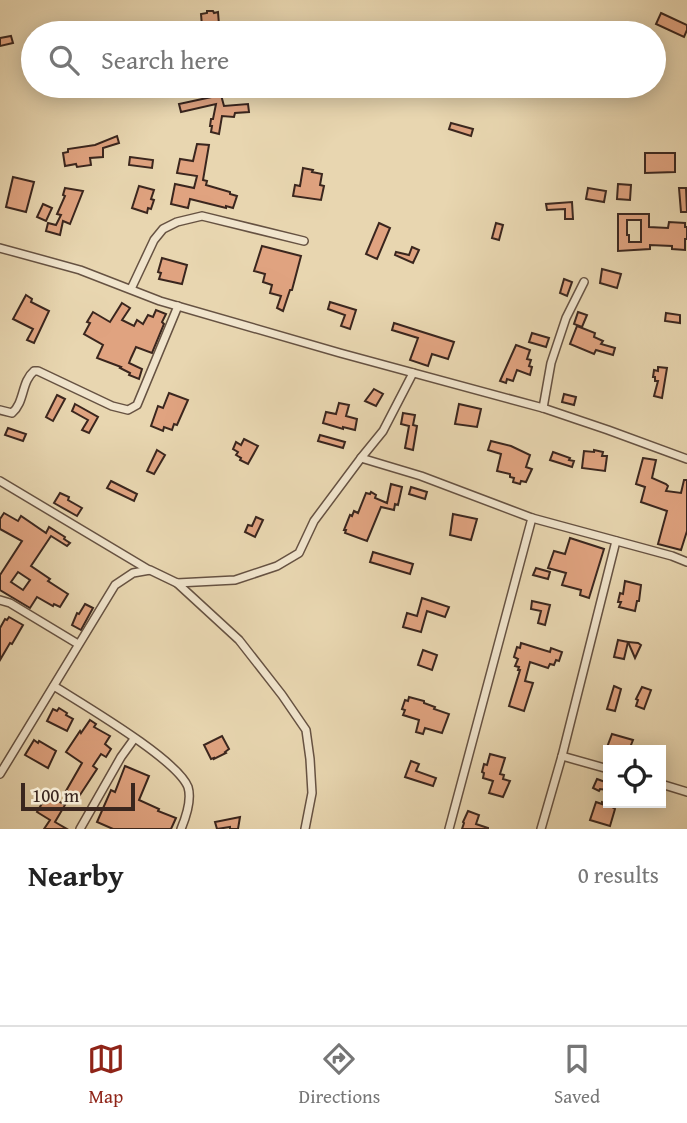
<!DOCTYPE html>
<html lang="en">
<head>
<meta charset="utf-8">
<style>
	body { margin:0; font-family:"Gentium Book Plus",serif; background:#f2f2f2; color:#222 }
	.controls { position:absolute; right:21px; bottom:21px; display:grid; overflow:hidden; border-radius:0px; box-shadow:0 4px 18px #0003 }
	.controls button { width:63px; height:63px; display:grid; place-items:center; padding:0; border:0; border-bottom:2px solid #e0e0e0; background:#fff; color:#222; font:35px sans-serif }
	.scale { position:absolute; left:21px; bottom:18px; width:114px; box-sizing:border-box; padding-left:7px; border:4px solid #3a261e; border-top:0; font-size:19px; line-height:24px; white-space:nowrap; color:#3a261e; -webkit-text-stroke:5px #f0e4cc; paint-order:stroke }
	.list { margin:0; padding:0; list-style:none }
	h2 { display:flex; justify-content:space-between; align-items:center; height:91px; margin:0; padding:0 28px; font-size:30px }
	h2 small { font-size:23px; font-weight:400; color:#767676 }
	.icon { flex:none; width:38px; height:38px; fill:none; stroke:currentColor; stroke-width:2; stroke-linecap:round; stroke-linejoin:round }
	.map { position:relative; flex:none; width:687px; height:829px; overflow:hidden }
	.search { position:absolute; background:#fff; box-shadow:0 4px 18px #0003; left:21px; right:21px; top:21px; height:77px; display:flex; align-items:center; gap:18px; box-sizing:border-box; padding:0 24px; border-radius:38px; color:#767676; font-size:26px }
	.sheet { height:196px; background:#fff }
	nav { display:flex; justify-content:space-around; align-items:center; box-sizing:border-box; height:98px; border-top:2px solid #e0e0e0; background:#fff; font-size:19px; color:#767676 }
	nav a { display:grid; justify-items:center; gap:4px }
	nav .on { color:#8f2418 }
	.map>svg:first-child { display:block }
	.building { fill:#e0a380; stroke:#3a261e; stroke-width:2; fill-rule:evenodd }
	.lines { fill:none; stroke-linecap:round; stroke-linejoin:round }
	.street-casing { stroke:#665242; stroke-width:10 }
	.street { stroke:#f0e4cc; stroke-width:7 }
</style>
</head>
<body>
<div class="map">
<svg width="687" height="829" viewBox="0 0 687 829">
	<rect width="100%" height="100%" fill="#e8d6b0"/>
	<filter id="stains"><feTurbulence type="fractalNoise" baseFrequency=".00286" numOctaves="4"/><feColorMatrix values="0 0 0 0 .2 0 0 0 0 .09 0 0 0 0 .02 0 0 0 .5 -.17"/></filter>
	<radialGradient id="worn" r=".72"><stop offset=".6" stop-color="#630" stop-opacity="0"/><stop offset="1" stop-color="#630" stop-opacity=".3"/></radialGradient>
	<g class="building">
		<polygon points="207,11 213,11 214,13 218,12 219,25 202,26 201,14 207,13"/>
		<polygon points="661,13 687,25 687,30 684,37 656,24"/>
		<polygon points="11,36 13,43 0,46 0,38"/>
		<polygon points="221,95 224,106 248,104 249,112 235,113 234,117 222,116 219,134 211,132 212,126 210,126 211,119 213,119 216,104 181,112 179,104"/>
		<polygon points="451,123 473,129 471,136 449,129"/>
		<polygon points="117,136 119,143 103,148 103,157 90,158 91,165 77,167 76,164 65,166 63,153 68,152 68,149 95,145"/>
		<polygon points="197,144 209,145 203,180 207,181 206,185 230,192 230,194 237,196 233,208 226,206 226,208 190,199 188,208 171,204 175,184 194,188 197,176 177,173 180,159 193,161"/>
		<polygon points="645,153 675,153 675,172 645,173"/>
		<polygon points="130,157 153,160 152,168 129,165"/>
		<polygon points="303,168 313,170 312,172 322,174 320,185 324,186 321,200 293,196 295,185 300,186"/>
		<polygon points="13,177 34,182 26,212 6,207"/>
		<polygon points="618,184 631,185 630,200 617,199"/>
		<polygon points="139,186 154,190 151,199 154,200 151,209 148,208 147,213 132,208"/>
		<polygon points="65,188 83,191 70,224 63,221 60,235 46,231 48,223 56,225 61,215 57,214 65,196 63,195"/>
		<polygon points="588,188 606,191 604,202 586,199"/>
		<polygon points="679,188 686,188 687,212 681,212"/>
		<polygon points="572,202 573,219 565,219 565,209 547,210 546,204"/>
		<polygon points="43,204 52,208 46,221 37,217"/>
		<path d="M 618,214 L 649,214 L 649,227 L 668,228 L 669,222 L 685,223 L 685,227 L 687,227 L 687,239 L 685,239 L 685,250 L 672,249 L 672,246 L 650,245 L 650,249 L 618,251 ZM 627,220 L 641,220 L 641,242 L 629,242 L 629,235 L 627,235 Z"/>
		<polygon points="379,223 390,228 377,259 366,254"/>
		<polygon points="496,223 503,225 499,240 492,238"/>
		<polygon points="262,246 301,256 292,290 290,290 283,311 277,308 281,296 270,293 272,285 263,282 265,274 254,271"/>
		<polygon points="412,247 419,250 413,263 395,255 396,252 409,255"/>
		<polygon points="162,258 187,265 182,284 159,279 161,273 158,272"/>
		<polygon points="602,269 621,274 617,288 600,283"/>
		<polygon points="564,279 572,282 567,296 560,293"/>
		<polygon points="26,295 32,299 31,302 49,311 34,343 27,340 33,329 13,319"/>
		<polygon points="330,302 356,310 350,329 341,326 345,315 328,309"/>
		<polygon points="122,303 130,308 122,320 134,326 137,320 143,324 148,315 153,317 156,310 166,314 162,322 164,324 152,353 136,347 131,358 129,363 142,369 139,379 129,375 130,373 120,368 121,367 97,358 103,345 84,334 90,323 87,322 93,312 110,322"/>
		<polygon points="578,312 587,315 582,327 574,324"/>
		<polygon points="666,313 680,315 680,323 665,321"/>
		<polygon points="394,323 454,342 448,359 432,354 428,366 410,360 418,338 392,330"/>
		<polygon points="577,326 595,333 594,337 603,341 601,344 615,348 613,355 596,350 594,354 570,344"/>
		<polygon points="532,333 549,338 546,347 529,342"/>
		<polygon points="516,345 530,350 527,359 531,360 529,366 532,367 530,375 517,370 513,381 507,379 506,383 500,381"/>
		<polygon points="658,367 667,368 662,398 654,396 658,381 655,381 655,377 653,377 654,370 658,371"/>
		<polygon points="374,389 383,394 376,406 365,401"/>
		<polygon points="169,393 188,400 177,425 174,424 172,430 164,427 163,431 151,426 158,406 163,408"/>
		<polygon points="564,394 576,397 574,405 562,402"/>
		<polygon points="57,395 65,399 53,421 46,417"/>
		<polygon points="339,403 349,405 346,416 357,419 355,430 343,427 343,429 323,423 326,412 336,414"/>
		<polygon points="75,404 98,417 89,433 82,430 88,420 72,411"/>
		<polygon points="459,404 481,409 477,427 455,424"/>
		<polygon points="403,413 415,415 413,425 417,426 413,450 405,448 409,426 401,424"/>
		<polygon points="8,428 26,434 23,441 5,435"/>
		<polygon points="320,435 345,442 343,448 318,441"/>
		<polygon points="244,439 258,446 248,464 240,460 241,458 236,455 238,452 233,449 236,442 241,445"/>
		<polygon points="491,441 511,446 530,455 526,467 532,469 526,482 521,481 520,484 513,482 514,478 510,477 510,474 497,471 501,454 488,450"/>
		<polygon points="157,450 165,455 154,474 147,471"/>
		<polygon points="594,450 603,452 602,456 607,456 605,471 582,468 584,451 594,452"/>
		<polygon points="553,452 570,458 569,460 574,461 572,467 550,460"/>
		<polygon points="643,458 656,460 652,478 666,484 668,486 666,491 681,493 684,480 687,480 687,531 681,550 658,544 667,511 641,502 645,487 636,484"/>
		<polygon points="111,481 137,494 134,501 107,488"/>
		<polygon points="391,484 402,487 398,505 395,504 394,510 381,507 367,541 345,533 346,530 344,530 350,515 352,516 354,511 358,513 366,493 370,494 371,492 376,495 375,498 387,503"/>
		<polygon points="411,487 427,492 425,499 409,494"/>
		<polygon points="60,493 69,497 68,500 82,508 77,516 54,503"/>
		<path d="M 4,513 L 18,521 L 21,516 L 46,533 L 49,527 L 65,537 L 64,539 L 70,543 L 67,546 L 51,536 L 31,566 L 50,579 L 48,581 L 68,594 L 60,607 L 54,604 L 53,606 L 37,597 L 30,608 L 0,590 L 0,575 L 22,541 L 0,529 L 0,519 ZM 18,572 L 30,580 L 23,590 L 11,582 Z"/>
		<polygon points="453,514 477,519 471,540 450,535"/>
		<polygon points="256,517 263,520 255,537 245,532 248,525 252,526"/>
		<polygon points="570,538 604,549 589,598 580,595 581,590 562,585 566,573 548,568 554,551 565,554"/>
		<polygon points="373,552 413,564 410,574 370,562"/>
		<polygon points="536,568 550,572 548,579 533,575"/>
		<polygon points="625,581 641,585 639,601 637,601 635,611 619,607 621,602 618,602 620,593 623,594"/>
		<polygon points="422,598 449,607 445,617 427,611 421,632 403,627 407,613 417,616"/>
		<polygon points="532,601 550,605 545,625 538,623 541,611 531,609"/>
		<polygon points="85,604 93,608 81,630 72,625 77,613 79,614"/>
		<polygon points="9,617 23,625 12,644 10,643 0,660 0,628 5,619 7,620"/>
		<polygon points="618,640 628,642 624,659 614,657"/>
		<polygon points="628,642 638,643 641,645 635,658"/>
		<polygon points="521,643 550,652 551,648 562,652 559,661 556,660 554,665 550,664 548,668 530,662 525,681 533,683 524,711 509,706 520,670 518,670 519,667 515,666 518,659 514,657 517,647 520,648"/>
		<polygon points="423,650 437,655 432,670 418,665"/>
		<polygon points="614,686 621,689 615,711 607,709"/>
		<polygon points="642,687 651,690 644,709 636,706 638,700 636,699"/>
		<polygon points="409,697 424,701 424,703 435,707 434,709 449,714 442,733 425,728 423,734 416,732 419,720 403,715 405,710 402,709 405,700 408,701"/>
		<polygon points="59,708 67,713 66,715 73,719 67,731 47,721 53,709 57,711"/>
		<polygon points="90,720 96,724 94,727 110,736 105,744 111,749 106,757 101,754 93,766 97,769 78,798 66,791 82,763 66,752 80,731 81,733"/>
		<polygon points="612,734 633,740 629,750 606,750"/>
		<polygon points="222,736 229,749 225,752 226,753 214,759 214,758 211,759 204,745"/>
		<polygon points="34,740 38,743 39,741 56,751 48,768 25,755"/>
		<polygon points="490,754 505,758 500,774 504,775 503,779 510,781 503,797 489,793 493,781 483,778 484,773 482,772 484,764 487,765"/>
		<polygon points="411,761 419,764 416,771 436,778 433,786 405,777"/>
		<polygon points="125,766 149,776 139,800 159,809 158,811 176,818 171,829 113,829 97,822 111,790 115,792"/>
		<polygon points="597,779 608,783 608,790 600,789 599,791 593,788"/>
		<polygon points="47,795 65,805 55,822 67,829 44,829 50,820 37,812"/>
		<polygon points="596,802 602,804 602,802 612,805 612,807 615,809 610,826 590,820"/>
		<polygon points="468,811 479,815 476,824 488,828 488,829 462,829 464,823 463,822"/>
		<polygon points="240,817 238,829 230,829 230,827 217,829 215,822"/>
	</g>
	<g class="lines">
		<g class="street-casing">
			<g id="street">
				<polyline points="0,248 80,270 160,301 340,353 543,408 608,430 687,459"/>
				<polyline points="131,289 154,240 163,229 177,222 202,216 304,241"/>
				<polyline points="543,408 551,363 566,318 584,282"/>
				<path d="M 0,410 L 12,413 C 25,402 21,382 34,371 L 38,371 L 112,406 L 128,410 L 137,405 L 178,306"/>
				<polyline points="361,458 383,431 413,373"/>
				<polyline points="0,481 149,570"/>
				<polyline points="177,583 239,640 282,695 306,730 310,759 312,793 305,829"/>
				<polyline points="0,600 10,603 78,644"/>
				<path d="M 54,686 C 82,704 177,759 188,787 C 192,800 186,817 181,829"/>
				<polyline points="562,756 608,769"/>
				<polyline points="0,774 115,585 133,573 150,570 177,583 235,580 277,566 299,553 314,521 361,458 421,476 532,518 672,556 687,562"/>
				<polyline points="661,784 687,792"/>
				<polyline points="80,829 121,757 134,739"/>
				<polyline points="449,829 532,518"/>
				<polyline points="541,829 562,756 616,541"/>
			</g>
		</g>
		<use href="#street" class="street"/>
	</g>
	<rect width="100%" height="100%" filter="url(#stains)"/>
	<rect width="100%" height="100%" fill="url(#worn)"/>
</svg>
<div class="controls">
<button><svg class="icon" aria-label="locate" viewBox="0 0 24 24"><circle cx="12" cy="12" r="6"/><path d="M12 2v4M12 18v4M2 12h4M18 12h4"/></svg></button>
</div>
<div class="scale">100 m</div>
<div class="search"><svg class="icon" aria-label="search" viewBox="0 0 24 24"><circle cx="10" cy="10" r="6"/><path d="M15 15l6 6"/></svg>Search here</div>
</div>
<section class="sheet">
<h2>Nearby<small>0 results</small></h2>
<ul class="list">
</ul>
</section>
<nav>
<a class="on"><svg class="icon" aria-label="map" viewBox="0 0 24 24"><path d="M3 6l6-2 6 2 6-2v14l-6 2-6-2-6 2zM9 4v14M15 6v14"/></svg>Map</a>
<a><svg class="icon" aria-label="directions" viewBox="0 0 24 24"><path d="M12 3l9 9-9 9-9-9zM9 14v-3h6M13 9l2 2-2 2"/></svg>Directions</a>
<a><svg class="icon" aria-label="saved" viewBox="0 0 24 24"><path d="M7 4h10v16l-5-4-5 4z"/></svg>Saved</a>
</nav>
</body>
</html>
